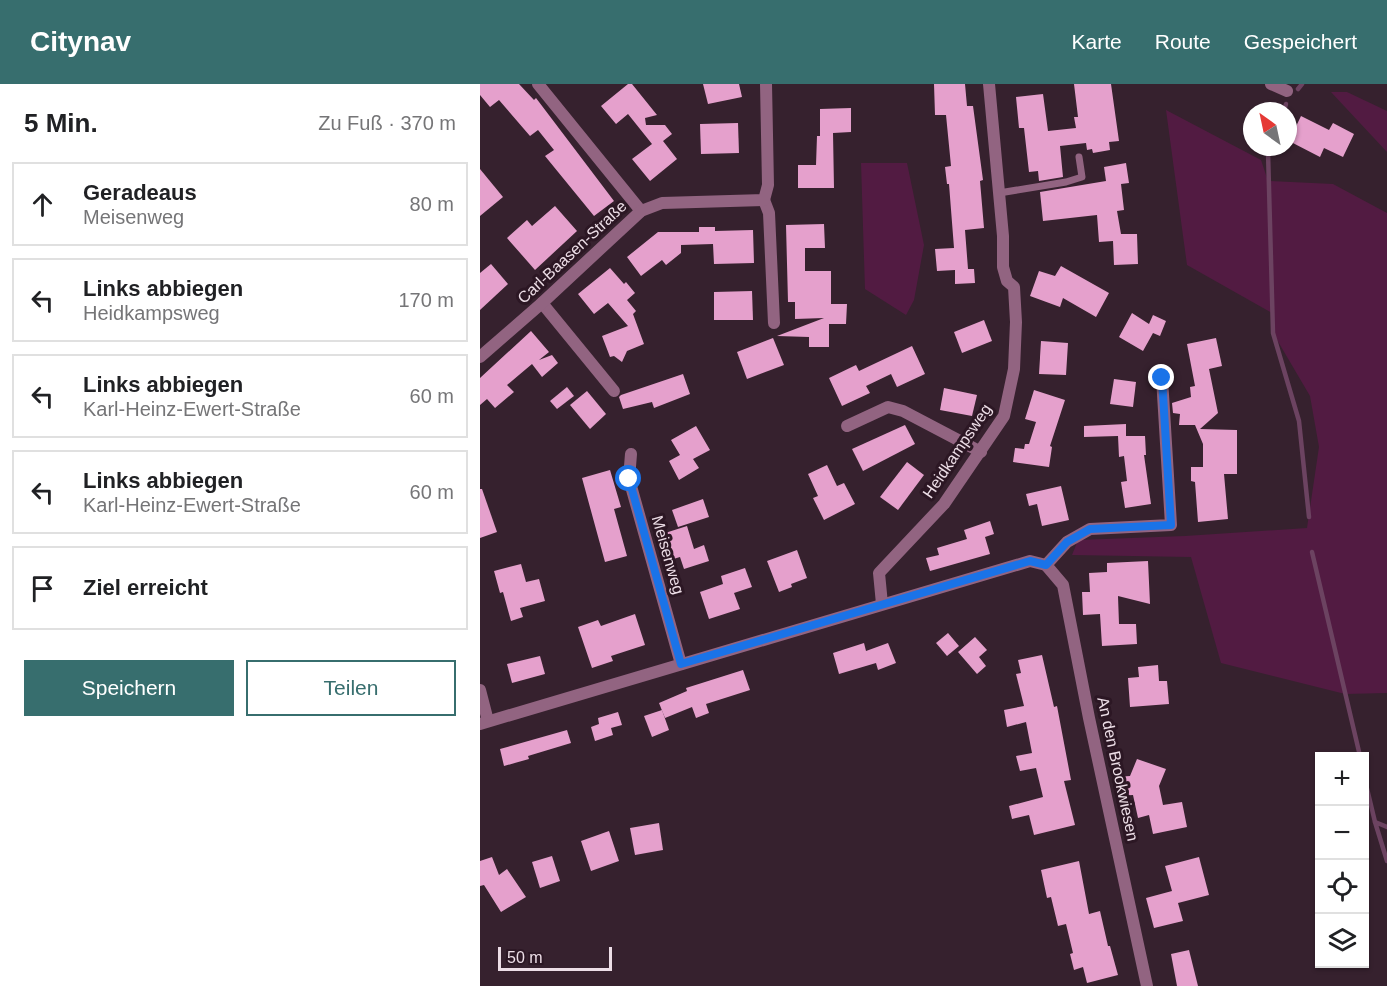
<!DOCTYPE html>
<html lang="de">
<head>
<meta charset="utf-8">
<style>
	body { margin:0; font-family:Helvetica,sans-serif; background:#f6f6f6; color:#202124 }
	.controls { position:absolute; right:18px; bottom:18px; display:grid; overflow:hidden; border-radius:0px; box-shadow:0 2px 4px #0004 }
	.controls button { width:54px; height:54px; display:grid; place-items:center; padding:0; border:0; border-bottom:2px solid #e0e0e0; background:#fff; color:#202124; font:30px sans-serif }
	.compass { position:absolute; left:763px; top:18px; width:54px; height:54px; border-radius:50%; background:#fff; box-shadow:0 2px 4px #0004; rotate:327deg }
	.scale { position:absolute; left:18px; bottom:15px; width:114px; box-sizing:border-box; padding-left:6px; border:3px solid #eddee7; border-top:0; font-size:16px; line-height:21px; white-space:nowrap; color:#eddee7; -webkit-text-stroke:4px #2c1724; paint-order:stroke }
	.stop { position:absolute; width:18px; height:18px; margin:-14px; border:4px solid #1a73e8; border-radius:50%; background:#fff }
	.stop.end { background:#1a73e8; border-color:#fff; box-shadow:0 2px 6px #0008 }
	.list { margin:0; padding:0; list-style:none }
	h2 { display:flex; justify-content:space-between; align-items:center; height:78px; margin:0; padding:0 24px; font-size:26px }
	h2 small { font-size:20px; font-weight:400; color:#757577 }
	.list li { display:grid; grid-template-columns:39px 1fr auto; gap:18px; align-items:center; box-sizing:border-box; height:84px; margin:0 12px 12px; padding:0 12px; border:2px solid #e0e0e0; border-radius:0px }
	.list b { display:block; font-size:22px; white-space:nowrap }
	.list p { margin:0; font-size:20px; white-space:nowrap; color:#757577 }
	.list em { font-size:20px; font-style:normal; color:#757577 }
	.actions { display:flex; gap:12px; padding:18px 24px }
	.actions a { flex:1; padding:14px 0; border:2px solid #376e6e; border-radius:0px; text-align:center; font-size:21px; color:#376e6e }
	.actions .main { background:#376e6e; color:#fff }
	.icon { flex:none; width:33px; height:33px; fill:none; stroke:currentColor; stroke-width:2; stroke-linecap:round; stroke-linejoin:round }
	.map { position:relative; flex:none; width:907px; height:902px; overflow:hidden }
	header { display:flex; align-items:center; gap:36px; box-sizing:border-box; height:84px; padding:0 30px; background:#376e6e; color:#fff }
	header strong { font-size:28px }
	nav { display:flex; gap:33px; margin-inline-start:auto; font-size:21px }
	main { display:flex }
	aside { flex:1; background:#fff }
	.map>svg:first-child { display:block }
	.green { fill:#521b42 }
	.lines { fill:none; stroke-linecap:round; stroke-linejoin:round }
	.stream { stroke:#6c4361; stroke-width:4.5 }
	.building { fill:#e5a0cc }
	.lane { stroke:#926481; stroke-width:7 }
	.street { stroke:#926481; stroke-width:12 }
	.route { stroke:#1a73e8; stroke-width:8 }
	.labels { text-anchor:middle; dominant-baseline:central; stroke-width:6; stroke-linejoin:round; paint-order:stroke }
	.street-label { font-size:16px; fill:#eddee7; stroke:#2c1724 }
</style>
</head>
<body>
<header>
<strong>Citynav</strong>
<nav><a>Karte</a><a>Route</a><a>Gespeichert</a></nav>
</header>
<main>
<aside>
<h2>5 Min.<small>Zu Fuß · 370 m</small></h2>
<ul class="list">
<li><svg class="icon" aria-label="ahead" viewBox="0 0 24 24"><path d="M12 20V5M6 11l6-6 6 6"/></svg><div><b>Geradeaus</b><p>Meisenweg</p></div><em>80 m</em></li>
<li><svg class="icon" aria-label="left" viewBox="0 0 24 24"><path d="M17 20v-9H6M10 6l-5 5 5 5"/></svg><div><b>Links abbiegen</b><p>Heidkampsweg</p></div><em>170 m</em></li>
<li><svg class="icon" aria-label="left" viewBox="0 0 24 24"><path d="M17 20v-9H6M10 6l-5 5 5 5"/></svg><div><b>Links abbiegen</b><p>Karl-Heinz-Ewert-Straße</p></div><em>60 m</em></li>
<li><svg class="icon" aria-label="left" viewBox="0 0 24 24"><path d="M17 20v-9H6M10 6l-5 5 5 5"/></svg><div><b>Links abbiegen</b><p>Karl-Heinz-Ewert-Straße</p></div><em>60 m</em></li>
<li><svg class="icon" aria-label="arrive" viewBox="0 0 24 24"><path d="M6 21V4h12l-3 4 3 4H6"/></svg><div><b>Ziel erreicht</b></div></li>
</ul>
<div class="actions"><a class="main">Speichern</a><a>Teilen</a></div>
</aside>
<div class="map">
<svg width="907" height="902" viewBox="0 0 907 902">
	<rect width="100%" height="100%" fill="#36212e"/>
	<g class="green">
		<polygon points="851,8 867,8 907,27 907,68"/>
		<polygon points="686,26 781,76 788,97 853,100 907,129 907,609 865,610 741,579 711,473 592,471 598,456 705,452 827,444 839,363 830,312 793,249 792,229 707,181"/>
		<polygon points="381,79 427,79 444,161 434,216 426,231 385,205"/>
	</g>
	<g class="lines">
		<g class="stream">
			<polyline points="818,5 822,0"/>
			<polyline points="804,27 806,20"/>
			<polyline points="790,63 788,67 793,249 819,337 829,433"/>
			<polyline points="832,468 880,672"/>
			<polyline points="884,692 895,738"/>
			<polyline points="907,743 895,738 907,777"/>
		</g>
	</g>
	<g class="building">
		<polygon points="0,0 39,0 54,16 56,14 134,117 114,132 65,72 74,66 58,46 50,52 19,16 10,23 0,11"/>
		<polygon points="148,0 152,0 177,31 165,34 166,41 185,41 192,50 183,57 197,75 170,97 152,75 172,60 148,30 136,40 121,22"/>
		<polygon points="223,0 259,0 262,13 228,20"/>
		<polygon points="454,0 485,0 487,22 493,22 503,96 500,97 504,144 485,146 488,185 494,185 495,199 475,200 475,186 457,187 455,165 474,164 469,100 467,100 465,83 471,82 466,31 455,31"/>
		<polygon points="594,0 631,0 639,57 629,58 630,66 613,69 612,65 607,66 606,59 580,62 583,93 559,97 558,87 549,88 544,44 539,44 536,13 563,10 568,47 596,44 594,33 598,33"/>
		<polygon points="371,24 371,48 353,49 354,104 318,104 318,81 336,81 337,52 340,52 340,25"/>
		<polygon points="821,32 849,46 853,39 874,50 863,73 844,64 840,73 809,57"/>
		<polygon points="258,39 259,69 221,70 220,40"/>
		<polygon points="646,79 649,99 641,100 644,126 637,127 641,150 657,150 658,180 634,181 633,157 619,158 617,131 563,137 560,108 626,97 624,83"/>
		<polygon points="0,85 23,113 0,132"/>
		<polygon points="75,122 97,147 55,186 27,154 47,136 52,142"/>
		<polygon points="344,140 345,164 325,164 325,187 351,187 351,220 367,220 366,240 349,240 349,263 329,263 329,253 297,252 344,234 315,235 315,218 308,218 306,141"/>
		<polygon points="219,143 235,143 235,147 273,146 274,179 234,180 233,160 201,161 201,169 186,181 182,176 161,192 147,173 178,148 219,148"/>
		<polygon points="11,180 28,200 0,226 0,189"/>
		<polygon points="581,182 629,209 616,233 583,214 580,223 550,212 559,187 575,192"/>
		<polygon points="130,184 144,200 146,198 155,209 147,216 156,227 153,230 164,260 147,267 142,278 134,272 130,273 122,252 148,242 128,219 114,230 98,210"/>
		<polygon points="272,207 273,236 234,236 234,208"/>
		<polygon points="652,229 669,240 673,231 686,237 680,252 673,249 663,267 639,253"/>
		<polygon points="504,236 512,257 482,269 474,248"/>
		<polygon points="51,247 69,268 59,276 72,271 78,279 62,293 52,280 27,301 34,308 15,324 7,315 0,321 0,294"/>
		<polygon points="293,254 304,281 267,295 257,268"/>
		<polygon points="736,254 742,282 729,285 738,329 720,345 757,346 757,390 744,390 748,435 718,438 715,398 711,397 711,383 723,383 723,360 715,341 699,341 700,330 693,329 692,319 711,313 710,303 715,302 707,260"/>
		<polygon points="561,257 588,259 586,291 559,290"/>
		<polygon points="432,262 445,290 417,303 411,290 386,302 390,309 362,322 349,294 376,281 379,287"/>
		<polygon points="203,290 210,310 174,324 172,318 143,325 139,313 141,311"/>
		<polygon points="634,295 656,298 653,323 630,320"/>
		<polygon points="87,303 94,312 77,325 70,317"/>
		<polygon points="464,304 497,311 492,332 460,326"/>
		<polygon points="554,306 585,316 570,362 572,363 569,383 533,378 535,364 544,365 545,360 549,360 556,338 545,335"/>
		<polygon points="107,307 126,330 110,345 90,321"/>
		<polygon points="646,340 646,352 644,352 665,352 666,371 664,371 671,420 645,424 641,398 647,397 644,372 639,373 638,352 604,353 604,342"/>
		<polygon points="425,341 435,360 383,387 372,365"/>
		<polygon points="216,342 230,366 213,375 219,384 199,396 189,377 200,371 191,356"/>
		<polygon points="427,378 444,391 418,426 400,413"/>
		<polygon points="347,381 357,402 364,399 375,420 344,436 333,414 338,412 328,390"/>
		<polygon points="130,386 141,423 134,425 147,472 125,478 102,394"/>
		<polygon points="581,402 589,436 562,442 557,420 549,422 546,410"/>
		<polygon points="0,405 2,405 17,448 0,454"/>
		<polygon points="223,415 229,433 198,443 192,426"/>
		<polygon points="510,437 514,450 505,453 510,470 450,487 446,474 459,471 457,464 487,455 484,446"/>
		<polygon points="207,442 214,465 224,461 229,477 204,485 200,473 190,476 182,450"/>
		<polygon points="317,466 327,494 311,500 312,503 299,508 287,477"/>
		<polygon points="668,477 670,520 638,512 639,540 656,540 657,560 622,562 620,530 603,531 602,508 610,508 609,489 627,488 627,479"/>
		<polygon points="41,480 46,498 59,495 65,517 40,524 43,533 31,537 23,508 20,509 14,487"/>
		<polygon points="265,484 272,503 254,509 260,525 229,535 220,508 243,500 241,492"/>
		<polygon points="155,530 165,561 131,572 133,577 112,584 98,543 118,536 121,542"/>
		<polygon points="468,549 479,562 467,572 456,559"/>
		<polygon points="495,553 507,566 499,573 506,582 497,590 478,568"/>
		<polygon points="384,559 386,567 408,559 416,579 398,586 396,579 359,590 353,569"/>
		<polygon points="562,571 574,623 577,622 591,696 584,697 595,741 554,751 549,731 532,735 529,722 563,713 556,684 540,687 536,672 552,669 546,638 527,643 524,626 544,622 536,590 541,589 538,576"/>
		<polygon points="60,572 65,590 32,599 27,580"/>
		<polygon points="678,581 679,597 687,597 689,620 650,623 648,594 659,593 658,583"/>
		<polygon points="263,586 270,606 226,620 229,629 216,634 212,623 185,634 179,619 207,607 206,604"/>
		<polygon points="182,626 189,646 172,653 164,632"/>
		<polygon points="138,628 142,641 131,644 133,651 115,657 111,643 119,640 118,634"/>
		<polygon points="87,646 91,659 48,672 49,675 24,682 20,665"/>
		<polygon points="657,675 686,685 679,702 683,721 702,718 707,743 673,750 669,731 658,734 653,711 637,712 636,693 650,692"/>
		<polygon points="179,739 183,766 155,771 150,744"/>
		<polygon points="129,747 139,777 111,787 101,757"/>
		<polygon points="72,772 80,797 60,804 52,778"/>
		<polygon points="12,773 19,791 27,785 46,813 21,828 4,801 0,802 0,777"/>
		<polygon points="719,773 729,811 698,819 703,837 674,844 666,814 692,807 685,782"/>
		<polygon points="599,777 609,830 620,827 628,862 630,862 638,891 607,899 603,883 594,886 590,870 593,869 586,840 578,842 571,813 567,814 561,786"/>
		<polygon points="709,866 718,902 697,902 691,870"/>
	</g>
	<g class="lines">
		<polyline class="lane" points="519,109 586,98 602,93 599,73"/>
		<g class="street">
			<polyline points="58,0 161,127"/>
			<polyline points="791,0 807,7"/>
			<polyline points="284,116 289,129 294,239"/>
			<polyline points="62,219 134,307"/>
			<polyline points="0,273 62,219 161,127 182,119 284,116 288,101 286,0"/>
			<polyline points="367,342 408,323 423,327 501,368"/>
			<polyline points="151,370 149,395 201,580"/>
			<polyline points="566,481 583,501 609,634 667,902"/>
			<polyline points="566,481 587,458 610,445 691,441 682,294"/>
			<polyline points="402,520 399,489 464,420 524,332 534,285 536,238 534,203 527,197 523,183 523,152 509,0"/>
			<polyline points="0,606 8,637"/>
			<polyline points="0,640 550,477 566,481"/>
		</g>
	</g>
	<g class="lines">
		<polyline class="route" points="149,395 201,580 550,477 566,481 587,458 610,445 691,441 682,294"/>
	</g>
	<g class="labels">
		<g class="street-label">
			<text transform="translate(92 168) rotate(-43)">Carl-Baasen-Straße</text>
			<text transform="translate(477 367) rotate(-56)">Heidkampsweg</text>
			<text transform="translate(188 471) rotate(74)">Meisenweg</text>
			<text transform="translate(638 685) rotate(78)">An den Brookwiesen</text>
		</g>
	</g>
</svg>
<div class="controls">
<button>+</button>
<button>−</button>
<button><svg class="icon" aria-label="locate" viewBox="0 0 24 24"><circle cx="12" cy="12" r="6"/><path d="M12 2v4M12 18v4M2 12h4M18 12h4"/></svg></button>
<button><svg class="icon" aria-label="layers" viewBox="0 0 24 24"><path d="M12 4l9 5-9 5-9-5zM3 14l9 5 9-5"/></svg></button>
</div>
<svg class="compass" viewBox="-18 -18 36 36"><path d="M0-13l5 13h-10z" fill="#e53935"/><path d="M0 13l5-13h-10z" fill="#757577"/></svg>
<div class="scale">50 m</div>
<div class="stop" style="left:149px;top:395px"></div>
<div class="stop end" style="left:682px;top:294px"></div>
</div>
</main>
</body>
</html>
